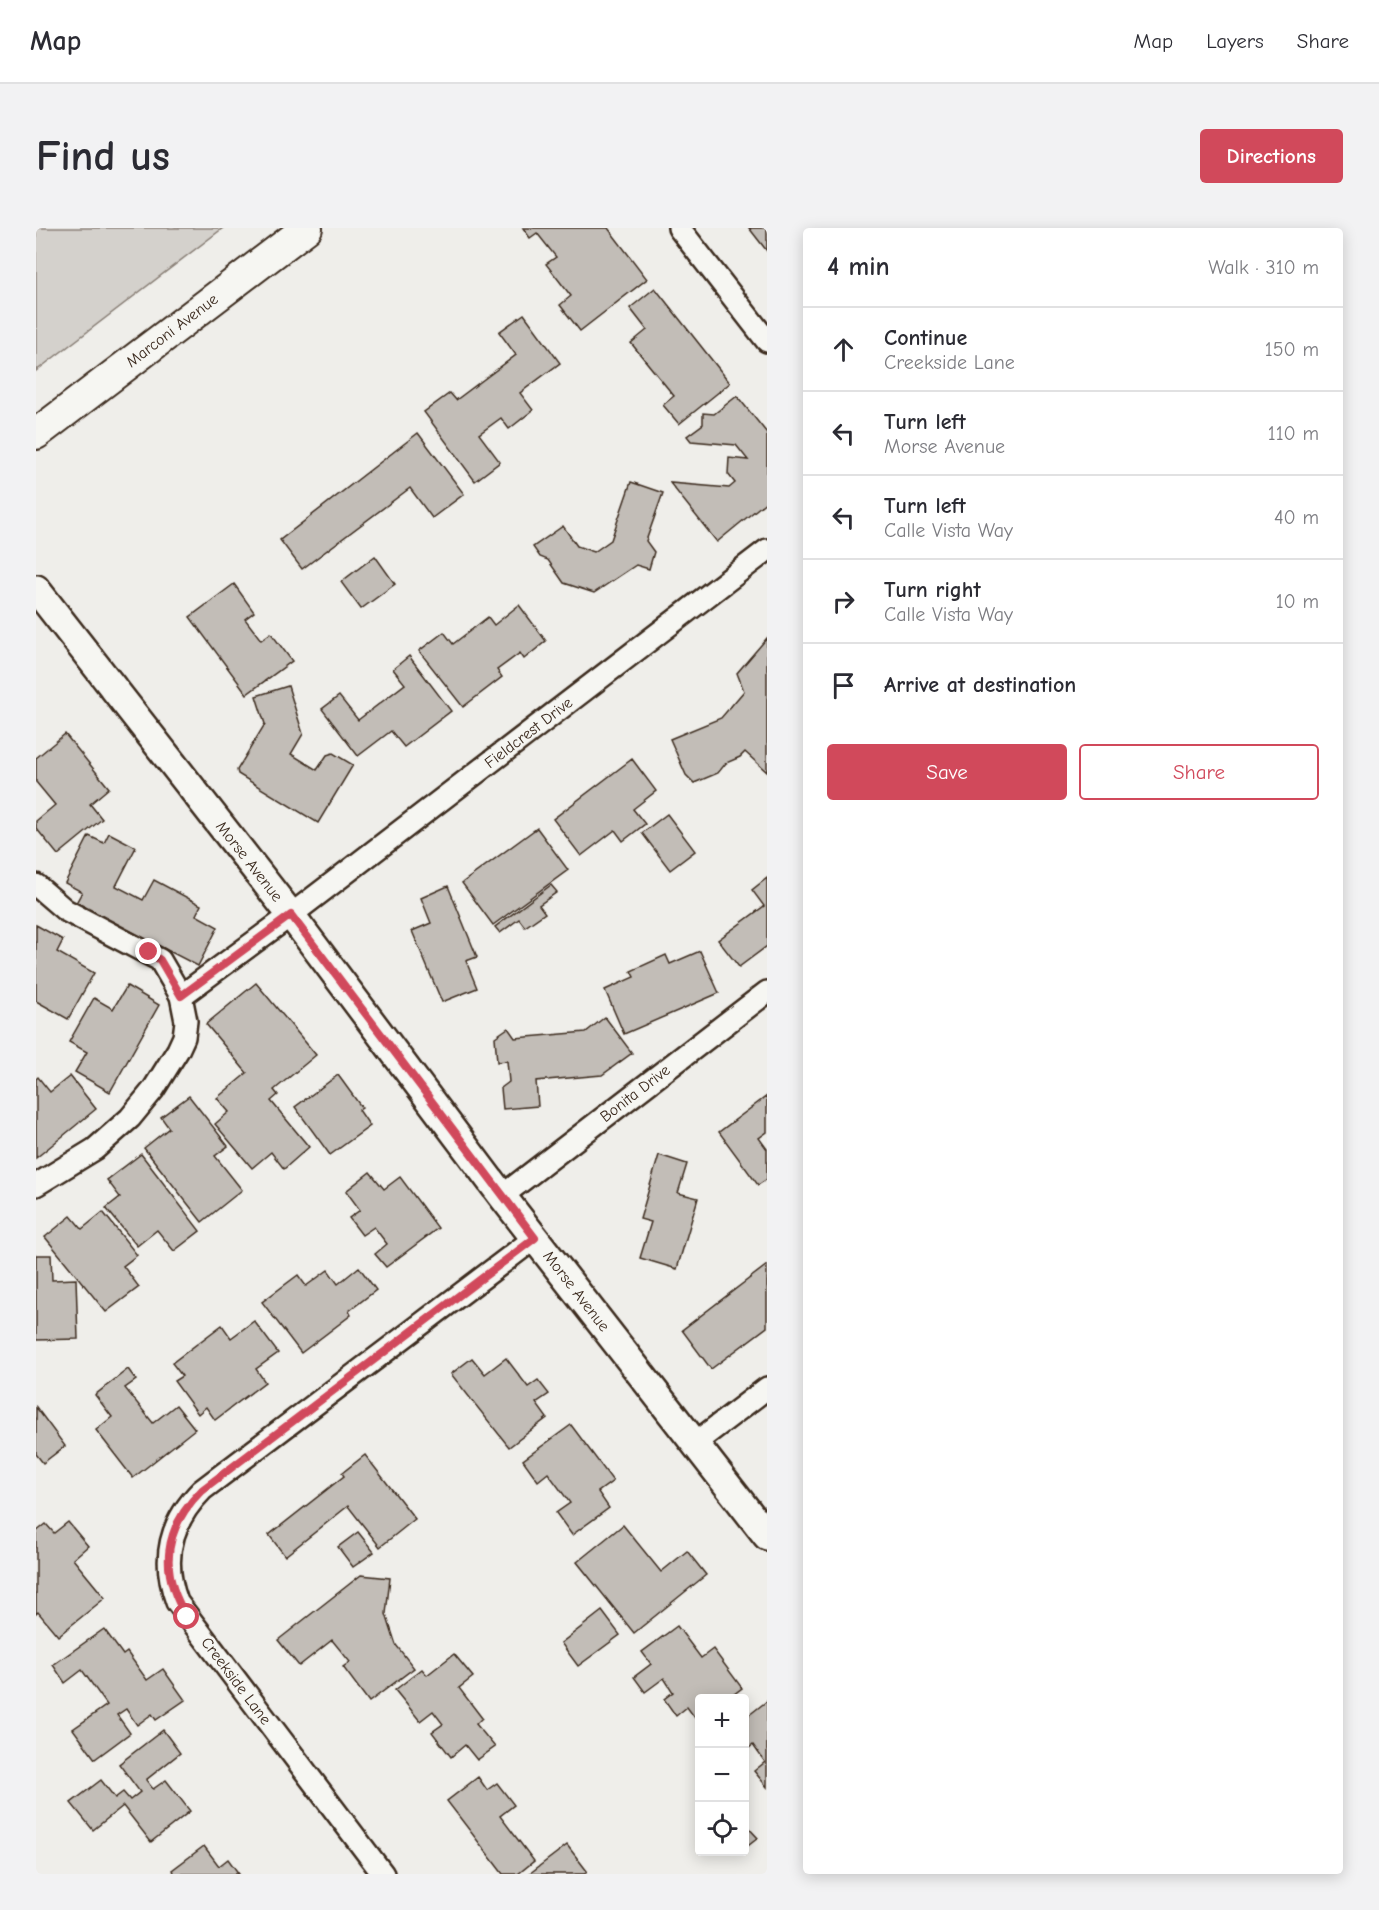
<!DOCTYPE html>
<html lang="en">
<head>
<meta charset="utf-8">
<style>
	body { margin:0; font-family:"Comic Neue",sans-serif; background:#f2f2f3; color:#2b2b33 }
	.controls { position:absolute; right:18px; bottom:18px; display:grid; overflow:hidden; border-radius:6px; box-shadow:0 3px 15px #0003 }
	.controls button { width:54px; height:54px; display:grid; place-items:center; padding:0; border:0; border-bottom:2px solid #e1e1e2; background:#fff; color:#2b2b33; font:30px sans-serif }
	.stop { position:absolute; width:18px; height:18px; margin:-14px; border:4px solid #d1495b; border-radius:50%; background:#fff }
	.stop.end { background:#d1495b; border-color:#fff; box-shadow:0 2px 6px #0008 }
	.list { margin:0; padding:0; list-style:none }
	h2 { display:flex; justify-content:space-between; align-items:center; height:78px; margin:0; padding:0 24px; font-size:26px }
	h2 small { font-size:20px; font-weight:400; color:#7c7c81 }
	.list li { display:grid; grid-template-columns:39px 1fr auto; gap:18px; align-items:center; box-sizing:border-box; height:84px; padding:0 24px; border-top:2px solid #e1e1e2 }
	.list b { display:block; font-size:22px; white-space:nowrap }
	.list p { margin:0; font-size:20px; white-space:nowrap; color:#7c7c81 }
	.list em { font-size:20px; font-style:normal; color:#7c7c81 }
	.actions { display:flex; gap:12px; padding:18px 24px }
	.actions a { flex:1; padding:14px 0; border:2px solid #d1495b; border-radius:6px; text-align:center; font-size:21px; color:#d1495b }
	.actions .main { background:#d1495b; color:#fff }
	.icon { flex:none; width:33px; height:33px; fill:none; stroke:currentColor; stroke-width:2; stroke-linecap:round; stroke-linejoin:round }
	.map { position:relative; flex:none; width:731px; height:1646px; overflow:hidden; border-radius:6px }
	header { display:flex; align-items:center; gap:36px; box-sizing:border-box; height:84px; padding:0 30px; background:#fff; border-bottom:2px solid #e1e1e2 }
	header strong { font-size:28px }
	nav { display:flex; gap:33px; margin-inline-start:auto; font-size:21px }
	.intro { display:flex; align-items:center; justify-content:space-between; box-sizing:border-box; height:144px; padding:0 36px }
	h1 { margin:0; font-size:42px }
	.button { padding:15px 27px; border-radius:6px; background:#d1495b; color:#fff; font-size:21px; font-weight:700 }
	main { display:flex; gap:36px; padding:0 36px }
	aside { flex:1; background:#fff; border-radius:6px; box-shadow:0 3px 15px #0003 }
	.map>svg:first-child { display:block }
	.green { fill:#d4d1cc; stroke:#887e75; stroke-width:1.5 }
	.building { fill:#c2bdb7; stroke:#3b2a1e; stroke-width:1.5 }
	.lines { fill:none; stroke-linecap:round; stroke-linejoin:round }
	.minor-casing { stroke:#3b2a1e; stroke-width:26 }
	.tertiary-casing { stroke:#3b2a1e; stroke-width:32 }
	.secondary-casing { stroke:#3b2a1e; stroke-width:34 }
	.minor { stroke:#f6f6f2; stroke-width:21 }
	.tertiary { stroke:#f6f6f2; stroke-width:27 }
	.secondary { stroke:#f6f6f2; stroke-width:30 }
	.route { stroke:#d1495b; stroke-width:8 }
	.labels { text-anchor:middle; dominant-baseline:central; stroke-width:5; stroke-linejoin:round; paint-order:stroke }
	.street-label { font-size:16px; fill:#3b2a1e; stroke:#f6f6f2 }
</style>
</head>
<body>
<header>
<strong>Map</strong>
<nav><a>Map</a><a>Layers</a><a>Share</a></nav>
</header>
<div class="intro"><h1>Find us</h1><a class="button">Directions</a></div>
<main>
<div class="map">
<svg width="731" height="1646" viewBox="0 0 731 1646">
	<rect width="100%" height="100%" fill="#efeeea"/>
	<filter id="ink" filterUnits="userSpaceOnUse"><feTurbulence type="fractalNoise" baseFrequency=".0167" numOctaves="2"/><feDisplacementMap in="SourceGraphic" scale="12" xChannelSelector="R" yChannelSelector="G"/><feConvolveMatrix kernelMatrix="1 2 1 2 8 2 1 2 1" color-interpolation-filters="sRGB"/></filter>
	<g filter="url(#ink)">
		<polygon class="green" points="0,0 187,0 0,143"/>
		<g class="building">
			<polygon points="487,0 572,0 611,51 544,103 524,77 535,68 510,36 520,29 501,5 494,10"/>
			<polygon points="713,0 731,0 731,23"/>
			<polygon points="619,60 694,155 643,196 627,177 638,168 595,115 611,102 594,80"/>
			<polygon points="488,86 524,135 484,165 497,182 473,201 465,190 443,206 464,234 439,253 388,184 414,165 420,172 480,127 463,104"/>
			<polygon points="701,168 731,205 731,273 681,314 634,255 693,260 699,255 692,246 693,230 712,232 700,217 655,213 651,208 667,196 667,185 678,186"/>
			<polygon points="382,205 428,266 396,290 374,260 266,341 244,312"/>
			<polygon points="595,254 627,265 610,313 618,324 613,341 600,337 558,365 528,355 512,332 504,329 497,319 527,298 541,318 558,324 575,312"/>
			<polygon points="339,328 359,356 325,381 305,354"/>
			<polygon points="198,356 218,384 209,391 225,412 235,405 256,433 211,466 154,389"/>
			<polygon points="483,377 510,413 488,431 484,425 461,442 466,449 427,479 383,423 408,404 417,416 452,389 458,397"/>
			<polygon points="731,410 731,544 709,524 704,529 690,535 682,545 658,555 650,547 634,511 685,490 708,463 701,445"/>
			<polygon points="373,428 415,483 368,519 355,503 322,528 286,481 303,468 322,492 369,456 357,441"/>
			<polygon points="252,458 267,506 255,526 281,542 291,527 297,525 317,537 282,595 202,546 201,542 229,496 220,468"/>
			<polygon points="29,506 73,560 54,576 66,591 22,627 0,600 0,593 19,577 0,554 0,530"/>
			<polygon points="596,531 620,563 597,581 609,596 587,613 579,602 545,628 517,591"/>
			<polygon points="631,586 659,623 634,642 606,605"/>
			<polygon points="501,600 532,642 457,697 426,655"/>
			<polygon points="73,605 100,619 80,658 107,672 118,652 165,677 160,687 182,699 162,738 40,675 46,664 29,655 53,608 68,615"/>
			<polygon points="731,650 731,718 703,739 682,712 728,678 716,662"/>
			<polygon points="515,657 521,664 503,677 509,685 489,699 483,691 464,705 459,699"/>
			<polygon points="412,658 441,729 430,733 441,760 406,774 376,703 395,695 385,670"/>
			<polygon points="0,697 27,712 21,724 58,745 32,791 0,773"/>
			<polygon points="664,723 683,765 588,806 569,762 598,749 595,743 630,727 634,736"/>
			<polygon points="220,755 280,827 238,862 242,867 235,873 273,919 248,941 235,924 216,940 179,896 193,884 181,870 211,845 170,796"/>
			<polygon points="91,758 123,777 74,864 39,844 51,824 33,814 58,770 77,781"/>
			<polygon points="569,789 596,825 566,847 500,853 502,878 467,881 465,860 473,854 471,833 461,834 459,809 472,800 479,810 550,804"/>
			<polygon points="302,847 326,880 323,882 334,898 294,927 259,879"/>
			<polygon points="34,848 60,881 0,930 0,851 2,849 14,864"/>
			<polygon points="153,868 192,918 179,928 206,962 166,994 108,920 133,900 125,889"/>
			<polygon points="731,868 731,904 723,910 731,921 731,951 722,957 683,904"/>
			<polygon points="105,926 164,1003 138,1023 121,1002 101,1018 70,980 84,969 71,952"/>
			<polygon points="623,927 651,936 642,965 662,970 641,1041 604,1030 615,994 604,991"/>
			<polygon points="334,944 348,961 364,949 402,1000 350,1039 339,1026 351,1016 338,999 326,1007 313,990 324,982 310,963"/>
			<polygon points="67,984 101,1027 87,1038 103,1059 70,1084 9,1009 35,988 46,1001"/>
			<polygon points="0,1027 15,1027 16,1052 40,1051 42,1111 0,1112"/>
			<polygon points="731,1037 731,1099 675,1141 646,1102"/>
			<polygon points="323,1039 340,1062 313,1083 315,1087 265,1125 226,1074 262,1047 270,1058 292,1042 302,1056"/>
			<polygon points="218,1093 242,1125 220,1141 229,1154 179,1192 170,1179 162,1186 138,1153 146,1148 136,1135 186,1097 195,1110"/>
			<polygon points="436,1130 449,1146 470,1130 492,1159 502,1152 513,1166 500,1175 511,1190 473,1219 415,1146"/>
			<polygon points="92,1141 100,1152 89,1160 117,1195 140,1177 159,1201 97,1250 60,1202 76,1189 59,1167"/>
			<polygon points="0,1179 29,1218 7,1235 0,1226"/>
			<polygon points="535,1197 577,1253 562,1264 573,1280 536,1307 520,1285 534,1275 512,1245 502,1253 487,1232"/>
			<polygon points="329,1227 379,1291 344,1319 312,1278 249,1328 233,1307 308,1248 306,1245"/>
			<polygon points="32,1294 52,1318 37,1331 69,1370 22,1408 2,1384 0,1386 0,1304 10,1296 18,1305"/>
			<polygon points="587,1297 625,1344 651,1323 670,1347 598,1405 541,1334"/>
			<polygon points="322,1304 338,1324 317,1339 302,1319"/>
			<polygon points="325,1347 354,1350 350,1386 360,1417 378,1440 333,1474 307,1439 314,1434 296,1412 263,1438 242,1412"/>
			<polygon points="566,1383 584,1407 542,1438 525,1415"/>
			<polygon points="641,1398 665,1430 677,1421 706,1460 693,1470 664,1470 662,1494 651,1479 640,1488 628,1471 637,1464 628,1450 609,1464 598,1449 615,1436 606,1424"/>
			<polygon points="68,1401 87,1427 91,1424 111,1452 127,1441 149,1472 120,1492 116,1486 101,1497 90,1481 81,1487 94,1505 59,1531 37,1501 71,1477 46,1442 29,1455 17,1437"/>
			<polygon points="418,1426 437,1449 423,1460 446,1490 440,1496 459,1519 441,1532 429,1517 415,1529 396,1504 407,1496 397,1483 384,1493 359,1462 386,1441 391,1447"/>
			<polygon points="731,1473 731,1559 718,1543 729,1534 717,1517 708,1524 708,1491"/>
			<polygon points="127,1502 144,1525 110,1552 117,1561 130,1552 154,1583 115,1614 87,1578 57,1602 35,1575 65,1552 79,1570 87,1564 94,1572 104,1564 83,1536"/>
			<polygon points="442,1549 451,1562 461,1555 478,1577 464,1588 498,1633 482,1646 467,1646 411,1573"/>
			<polygon points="708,1595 722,1610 708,1621"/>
			<polygon points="531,1617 551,1643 548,1646 493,1646"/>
			<polygon points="168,1618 183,1638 192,1631 203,1646 138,1646 136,1642"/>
		</g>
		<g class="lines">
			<g class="minor-casing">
				<g id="minor">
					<polyline points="643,0 731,113"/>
					<polyline points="0,657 29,682 124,732 145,768 150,793 148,809 142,822 117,862 94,890 59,921 0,957"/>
					<path id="s1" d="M 145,768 L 255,687 L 731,322"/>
					<path id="s2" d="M 466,968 L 731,764"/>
					<polyline points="659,1215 731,1160"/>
					<path d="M 347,1646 L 141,1374 C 125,1331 134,1294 166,1262 L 499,1010"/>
				</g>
			</g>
			<g class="tertiary-casing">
				<g id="tertiary">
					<path id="s3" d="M 0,361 L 255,687 L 466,968 L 731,1308"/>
				</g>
			</g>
			<g class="secondary-casing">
				<g id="secondary">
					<path id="s4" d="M 0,206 L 271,0"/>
				</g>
			</g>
			<use href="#minor" class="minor"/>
			<use href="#tertiary" class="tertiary"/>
			<use href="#secondary" class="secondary"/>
		</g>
	</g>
	<g class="lines" filter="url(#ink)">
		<path class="route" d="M 113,724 L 124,732 L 145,768 L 255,687 L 499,1010 L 166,1262 C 128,1300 122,1343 151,1389"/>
	</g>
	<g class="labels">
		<g class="street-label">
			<text stroke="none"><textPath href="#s4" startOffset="171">Marconi Avenue</textPath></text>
			<text stroke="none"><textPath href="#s1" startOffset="436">Fieldcrest Drive</textPath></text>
			<text stroke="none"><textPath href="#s3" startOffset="346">Morse Avenue</textPath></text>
			<text stroke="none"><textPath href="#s2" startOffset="168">Bonita Drive</textPath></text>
			<text stroke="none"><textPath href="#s3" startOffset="886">Morse Avenue</textPath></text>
			<text transform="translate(200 1453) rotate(53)">Creekside Lane</text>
		</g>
	</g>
</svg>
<div class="controls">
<button>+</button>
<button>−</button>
<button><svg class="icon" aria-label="locate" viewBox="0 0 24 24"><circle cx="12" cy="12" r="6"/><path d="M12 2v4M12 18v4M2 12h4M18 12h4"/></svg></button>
</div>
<div class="stop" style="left:151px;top:1389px"></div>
<div class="stop end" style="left:113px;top:724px"></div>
</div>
<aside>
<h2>4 min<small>Walk · 310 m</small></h2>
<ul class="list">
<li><svg class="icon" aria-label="ahead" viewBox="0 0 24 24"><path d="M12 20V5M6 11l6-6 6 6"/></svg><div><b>Continue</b><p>Creekside Lane</p></div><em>150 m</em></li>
<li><svg class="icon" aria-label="left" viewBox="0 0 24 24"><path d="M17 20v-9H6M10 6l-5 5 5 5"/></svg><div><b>Turn left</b><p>Morse Avenue</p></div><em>110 m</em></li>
<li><svg class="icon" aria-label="left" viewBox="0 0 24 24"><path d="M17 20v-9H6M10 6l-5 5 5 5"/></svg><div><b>Turn left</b><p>Calle Vista Way</p></div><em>40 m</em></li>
<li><svg class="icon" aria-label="right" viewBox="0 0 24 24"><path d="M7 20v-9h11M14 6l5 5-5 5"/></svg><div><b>Turn right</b><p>Calle Vista Way</p></div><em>10 m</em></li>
<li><svg class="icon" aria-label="arrive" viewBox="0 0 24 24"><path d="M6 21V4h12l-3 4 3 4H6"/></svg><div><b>Arrive at destination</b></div></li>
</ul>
<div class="actions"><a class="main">Save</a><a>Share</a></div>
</aside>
</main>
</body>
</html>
